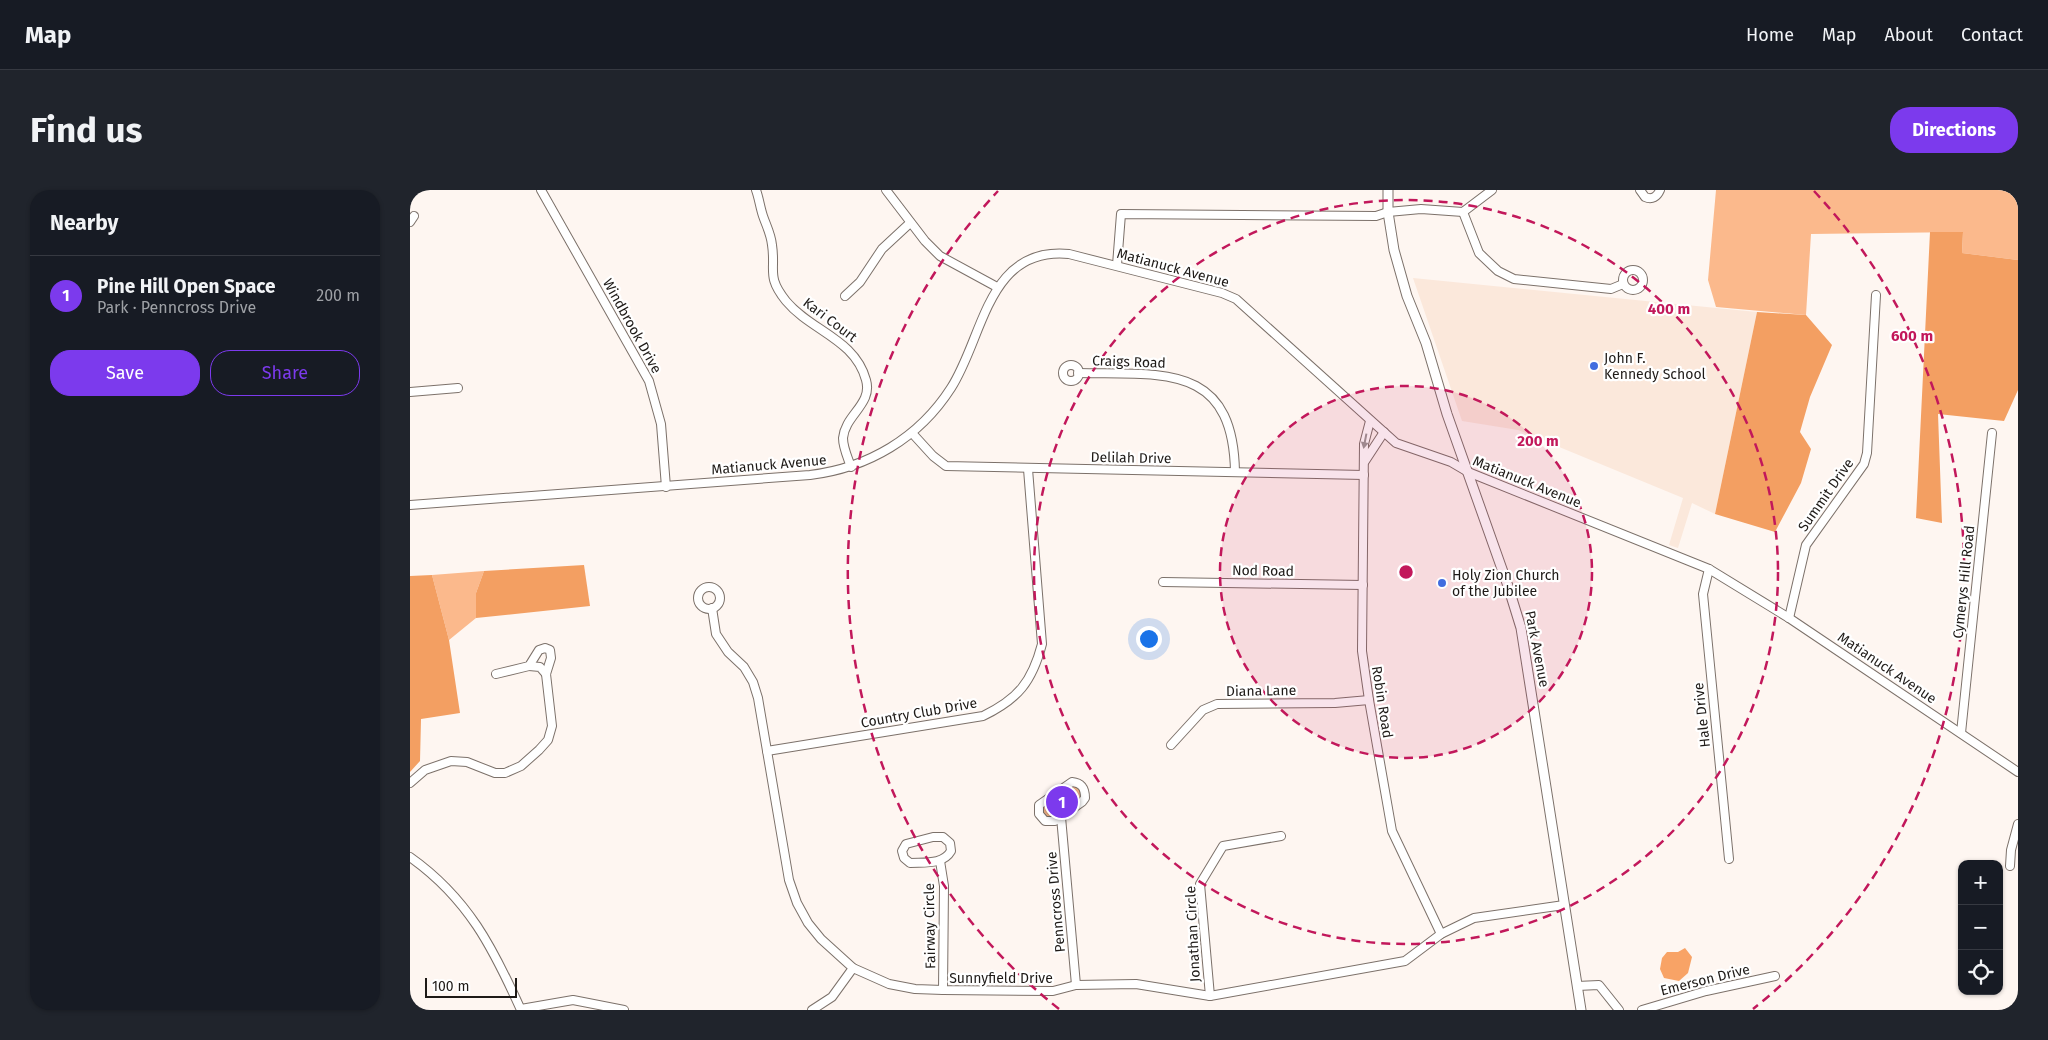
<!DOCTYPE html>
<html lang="en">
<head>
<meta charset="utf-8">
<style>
	body { margin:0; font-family:"Fira Sans",sans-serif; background:#20242c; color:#f1f3f6 }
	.controls { position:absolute; right:15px; bottom:15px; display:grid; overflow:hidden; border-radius:10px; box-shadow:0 1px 4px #0004 }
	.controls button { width:45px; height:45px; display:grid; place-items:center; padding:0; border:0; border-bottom:1px solid #363941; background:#171b24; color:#f1f3f6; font:25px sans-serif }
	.scale { position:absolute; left:15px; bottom:12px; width:92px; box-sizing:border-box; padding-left:5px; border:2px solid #1e1a17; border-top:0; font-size:14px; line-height:18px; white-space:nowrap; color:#1e1a17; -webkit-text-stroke:4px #fff; paint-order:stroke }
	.you { position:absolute; left:738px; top:448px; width:18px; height:18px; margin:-12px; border:4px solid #fff; border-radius:50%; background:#1a73e8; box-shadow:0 0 0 8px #1a73e833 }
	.badge { display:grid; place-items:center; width:32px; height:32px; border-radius:50%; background:#7c3aed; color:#fff; font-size:16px; font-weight:700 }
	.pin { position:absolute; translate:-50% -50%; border:2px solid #fff; box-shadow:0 1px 5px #0006 }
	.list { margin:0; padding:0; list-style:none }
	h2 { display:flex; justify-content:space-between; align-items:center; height:65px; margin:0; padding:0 20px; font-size:21px }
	h2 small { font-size:16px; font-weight:400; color:#9ea1a6 }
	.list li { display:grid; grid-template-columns:32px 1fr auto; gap:15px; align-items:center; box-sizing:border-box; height:80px; padding:0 20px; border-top:1px solid #363941 }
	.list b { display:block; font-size:19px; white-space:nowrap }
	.list p { margin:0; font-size:16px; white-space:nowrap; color:#9ea1a6 }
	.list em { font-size:16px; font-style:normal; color:#9ea1a6 }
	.actions { display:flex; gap:10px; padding:15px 20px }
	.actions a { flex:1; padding:11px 0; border:1px solid #7c3aed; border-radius:20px; text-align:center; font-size:18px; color:#7c3aed }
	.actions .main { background:#7c3aed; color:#fff }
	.icon { flex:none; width:28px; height:28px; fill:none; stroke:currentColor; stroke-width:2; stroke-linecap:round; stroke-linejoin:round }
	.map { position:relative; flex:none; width:1608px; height:820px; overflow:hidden; border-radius:20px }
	header { display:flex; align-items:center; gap:30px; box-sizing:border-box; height:70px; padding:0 25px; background:#171b24; border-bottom:1px solid #363941 }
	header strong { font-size:24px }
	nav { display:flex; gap:28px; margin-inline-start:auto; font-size:18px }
	.intro { display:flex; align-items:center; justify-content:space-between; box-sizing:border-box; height:120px; padding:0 30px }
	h1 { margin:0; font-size:35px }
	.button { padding:12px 22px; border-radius:20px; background:#7c3aed; color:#fff; font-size:18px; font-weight:700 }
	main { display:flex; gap:30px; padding:0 30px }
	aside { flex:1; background:#171b24; border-radius:20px; box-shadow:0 1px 4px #0004 }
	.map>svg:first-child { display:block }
	.built { fill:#fbe8db }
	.green { fill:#fbb98c }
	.forest { fill:#f39f62 }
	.water { fill:#f8a366 }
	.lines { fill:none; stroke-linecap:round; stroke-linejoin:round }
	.minor-casing { stroke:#7c716a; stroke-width:10 }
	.major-casing { stroke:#7c716a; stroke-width:11 }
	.minor { stroke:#fff; stroke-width:8 }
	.major { stroke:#fff; stroke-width:9 }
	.oneway { fill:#9a9897 }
	.ring { fill:none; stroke:#c2185b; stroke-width:2.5; stroke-dasharray:9 6 }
	.poi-dot { fill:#416ddf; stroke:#fff; stroke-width:2 }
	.labels { text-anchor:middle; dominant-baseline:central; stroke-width:4.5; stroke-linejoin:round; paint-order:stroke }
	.street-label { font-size:14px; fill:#1e1a17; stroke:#fff }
	.poi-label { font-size:14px; fill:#1e1a17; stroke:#fff; text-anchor:start }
	.centre { fill:#c2185b; stroke:#fff; stroke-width:2.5 }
	.ring-label { font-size:15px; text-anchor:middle; font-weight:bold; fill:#c2185b; stroke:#fff; stroke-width:4.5; stroke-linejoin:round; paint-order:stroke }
</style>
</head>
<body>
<header>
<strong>Map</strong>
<nav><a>Home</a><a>Map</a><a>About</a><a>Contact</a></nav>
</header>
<div class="intro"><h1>Find us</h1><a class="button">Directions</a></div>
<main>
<aside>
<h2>Nearby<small></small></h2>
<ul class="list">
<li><span class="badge">1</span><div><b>Pine Hill Open Space</b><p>Park · Penncross Drive</p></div><em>200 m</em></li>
</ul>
<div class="actions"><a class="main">Save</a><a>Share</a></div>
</aside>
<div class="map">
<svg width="1608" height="820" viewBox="0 0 1608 820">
	<rect width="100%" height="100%" fill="#fef6f1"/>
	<polygon class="built" points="1003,88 1347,122 1305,324 1282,313 1268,358 1259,355 1273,308 1108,240 1052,231"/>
	<g class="green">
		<polygon points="1306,0 1608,0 1608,70 1552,63 1553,42 1401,44 1396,125 1306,117 1298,90"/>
		<polygon points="74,381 66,403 66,428 39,450 22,385"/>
		<path d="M 664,595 L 670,598 L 672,605 L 670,609 C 660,617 647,631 634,627 L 633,616 Z"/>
	</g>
	<g class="forest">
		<polygon points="1520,42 1553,42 1552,63 1608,70 1608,200 1594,231 1528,224 1532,333 1506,328"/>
		<polygon points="1347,122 1396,125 1422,155 1400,207 1390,242 1401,259 1391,293 1365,342 1305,324"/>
		<polygon points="174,375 180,416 66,428 66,403 74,381"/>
		<polygon points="22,385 39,450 50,523 11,529 10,571 0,582 0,386"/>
	</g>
	<polygon class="water" points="1275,758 1282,767 1278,783 1269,791 1254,788 1250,779 1252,768 1257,762 1268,762"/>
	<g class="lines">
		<g class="minor-casing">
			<g id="minor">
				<polyline points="131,0 239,191 251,234 256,297"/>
				<path d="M 346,0 C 349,8 350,17 353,26 C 356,35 361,44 362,55 C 366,81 356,86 376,111 C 401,141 445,149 456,190 C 463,214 435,225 433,248 C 433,258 438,268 441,277"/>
				<polyline points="476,0 515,51 530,66 587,97"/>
				<path d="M 1230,0 L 1235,7 C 1242,10 1247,7 1250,0"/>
				<polyline points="1053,22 1069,63 1088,81 1104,89 1201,99 1213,94"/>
				<polyline points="0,32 4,26"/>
				<polyline points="707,75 711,24 966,26 978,22 1011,19 1053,22 1082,0"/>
				<circle cx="1223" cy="90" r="10"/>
				<polyline points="435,106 450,92 472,59 500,33"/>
				<circle cx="661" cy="183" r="8"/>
				<path d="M 668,183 C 752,185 823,172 825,282"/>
				<polyline points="0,202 48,198"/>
				<polyline points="960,231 954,254 952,461 959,510 982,641 1031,744"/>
				<polyline points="502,243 523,266 536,276 954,285"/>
				<polyline points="955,271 974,242"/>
				<path d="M 0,315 L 400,285 C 458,278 509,248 541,198 C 574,147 577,56 659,64 L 812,103 L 826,109 L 986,253 L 1041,272 L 1058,282 L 1299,379 L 1379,428 L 1608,582"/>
				<polyline points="1299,379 1293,404 1319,669"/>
				<polyline points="753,392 953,395"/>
				<circle cx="299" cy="408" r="11"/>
				<polyline points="302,418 306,444 318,462 334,477 343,492 348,508 379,690 387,713 398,733 411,749 443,778 479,794 505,799 533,800 643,801 666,795 726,794 800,806 995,771 1031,744 1064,728 1154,715"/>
				<polyline points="1379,428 1396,355 1454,274 1457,263 1466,105"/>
				<polyline points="119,476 130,477 136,484"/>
				<polyline points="1551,543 1582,243"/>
				<polyline points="761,555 793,520 807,514 925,513 959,510"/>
				<path d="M 357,561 L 573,526 C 608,509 622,492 632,454 L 618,279"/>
				<path d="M 662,592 C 672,593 675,598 675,608 L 672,612 L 645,631 L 635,631 L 629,624 L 629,615 Z"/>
				<polyline points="0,593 15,580 41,571 57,572 85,583 95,583 111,576 129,560 138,550 142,536 136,484 141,468 140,460 135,458 129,460 119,476 86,484"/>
				<polyline points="651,627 666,795"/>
				<path d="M 523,647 L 533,647 L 540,653 L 541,661 C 533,675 514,672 500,673 L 494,668 L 492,661 L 496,654 Z"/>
				<path d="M 0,667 C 58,708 83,758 111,820"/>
				<polyline points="530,671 534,696 533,800"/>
				<polyline points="1600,676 1601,660 1608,634"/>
				<polyline points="1167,796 1189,795 1209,820"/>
				<polyline points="800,806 790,694 813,656 871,646"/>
				<polyline points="111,819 163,810 214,820"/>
				<polyline points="402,820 422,807 443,778"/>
				<polyline points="1232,820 1296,801 1365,786"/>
			</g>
		</g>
		<g class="major-casing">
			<polyline id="major" points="978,0 978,22 984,60 997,106 1016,153 1037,224 1098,396 1111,438 1171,820"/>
		</g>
		<use href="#minor" class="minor"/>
		<use href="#major" class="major"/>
	</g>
	<defs><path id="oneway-solid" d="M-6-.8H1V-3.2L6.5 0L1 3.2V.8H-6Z" transform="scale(1.25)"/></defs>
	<use class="oneway" href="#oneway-solid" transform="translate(955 251) rotate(101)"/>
	<circle cx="996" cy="382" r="186" fill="#c2185b" fill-opacity=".12"/>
	<g class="ring">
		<circle cx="996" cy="382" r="186"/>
		<circle cx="996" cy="382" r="372"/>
		<path d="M649 819A558 558 0 0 1 588 1M1404 1A558 558 0 0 1 1343 819"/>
	</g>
	<g class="poi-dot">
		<circle cx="1184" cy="176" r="5"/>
		<circle cx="1032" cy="393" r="5"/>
	</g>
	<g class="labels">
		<g class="street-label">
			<text transform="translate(763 78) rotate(15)">Matianuck Avenue</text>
			<text transform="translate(420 130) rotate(37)">Kari Court</text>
			<text transform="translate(222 136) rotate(61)">Windbrook Drive</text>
			<text transform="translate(719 172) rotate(2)">Craigs Road</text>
			<text transform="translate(721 268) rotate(1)">Delilah Drive</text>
			<text transform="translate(359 275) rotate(-5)">Matianuck Avenue</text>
			<text transform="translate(1117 292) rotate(22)">Matianuck Avenue</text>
			<text transform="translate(1416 305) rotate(-55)">Summit Drive</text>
			<text transform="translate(853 381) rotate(1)">Nod Road</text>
			<text transform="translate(1554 392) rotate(-84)">Cymerys Hill Road</text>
			<text transform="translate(1127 459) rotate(79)">Park Avenue</text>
			<text transform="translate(1477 478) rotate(34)">Matianuck Avenue</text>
			<text transform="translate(851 501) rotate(-1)">Diana Lane</text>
			<text transform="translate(972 512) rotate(81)">Robin Road</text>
			<text transform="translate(509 523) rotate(-10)">Country Club Drive</text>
			<text transform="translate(1292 525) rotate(-96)">Hale Drive</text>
			<text transform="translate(646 712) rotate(-95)">Penncross Drive</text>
			<text transform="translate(520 736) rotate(-91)">Fairway Circle</text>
			<text transform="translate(783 744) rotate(-93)">Jonathan Circle</text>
			<text x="591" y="788">Sunnyfield Drive</text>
			<text transform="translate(1295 790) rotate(-14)">Emerson Drive</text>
		</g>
		<g class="poi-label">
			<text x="1194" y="168">John F.<tspan x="1194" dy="16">Kennedy School</tspan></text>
			<text x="1042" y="385">Holy Zion Church<tspan x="1042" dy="16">of the Jubilee</tspan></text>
		</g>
	</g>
	<circle cx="996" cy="382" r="8" class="centre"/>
	<g class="ring-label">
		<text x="1259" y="124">400 m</text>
		<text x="1502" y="151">600 m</text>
		<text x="1128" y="256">200 m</text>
	</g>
</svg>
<div class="controls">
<button>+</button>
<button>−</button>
<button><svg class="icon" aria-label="locate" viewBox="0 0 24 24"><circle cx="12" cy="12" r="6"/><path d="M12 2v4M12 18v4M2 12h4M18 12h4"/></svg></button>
</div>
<div class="scale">100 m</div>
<div class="you"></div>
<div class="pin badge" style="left:652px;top:612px">1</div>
</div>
</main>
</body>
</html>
